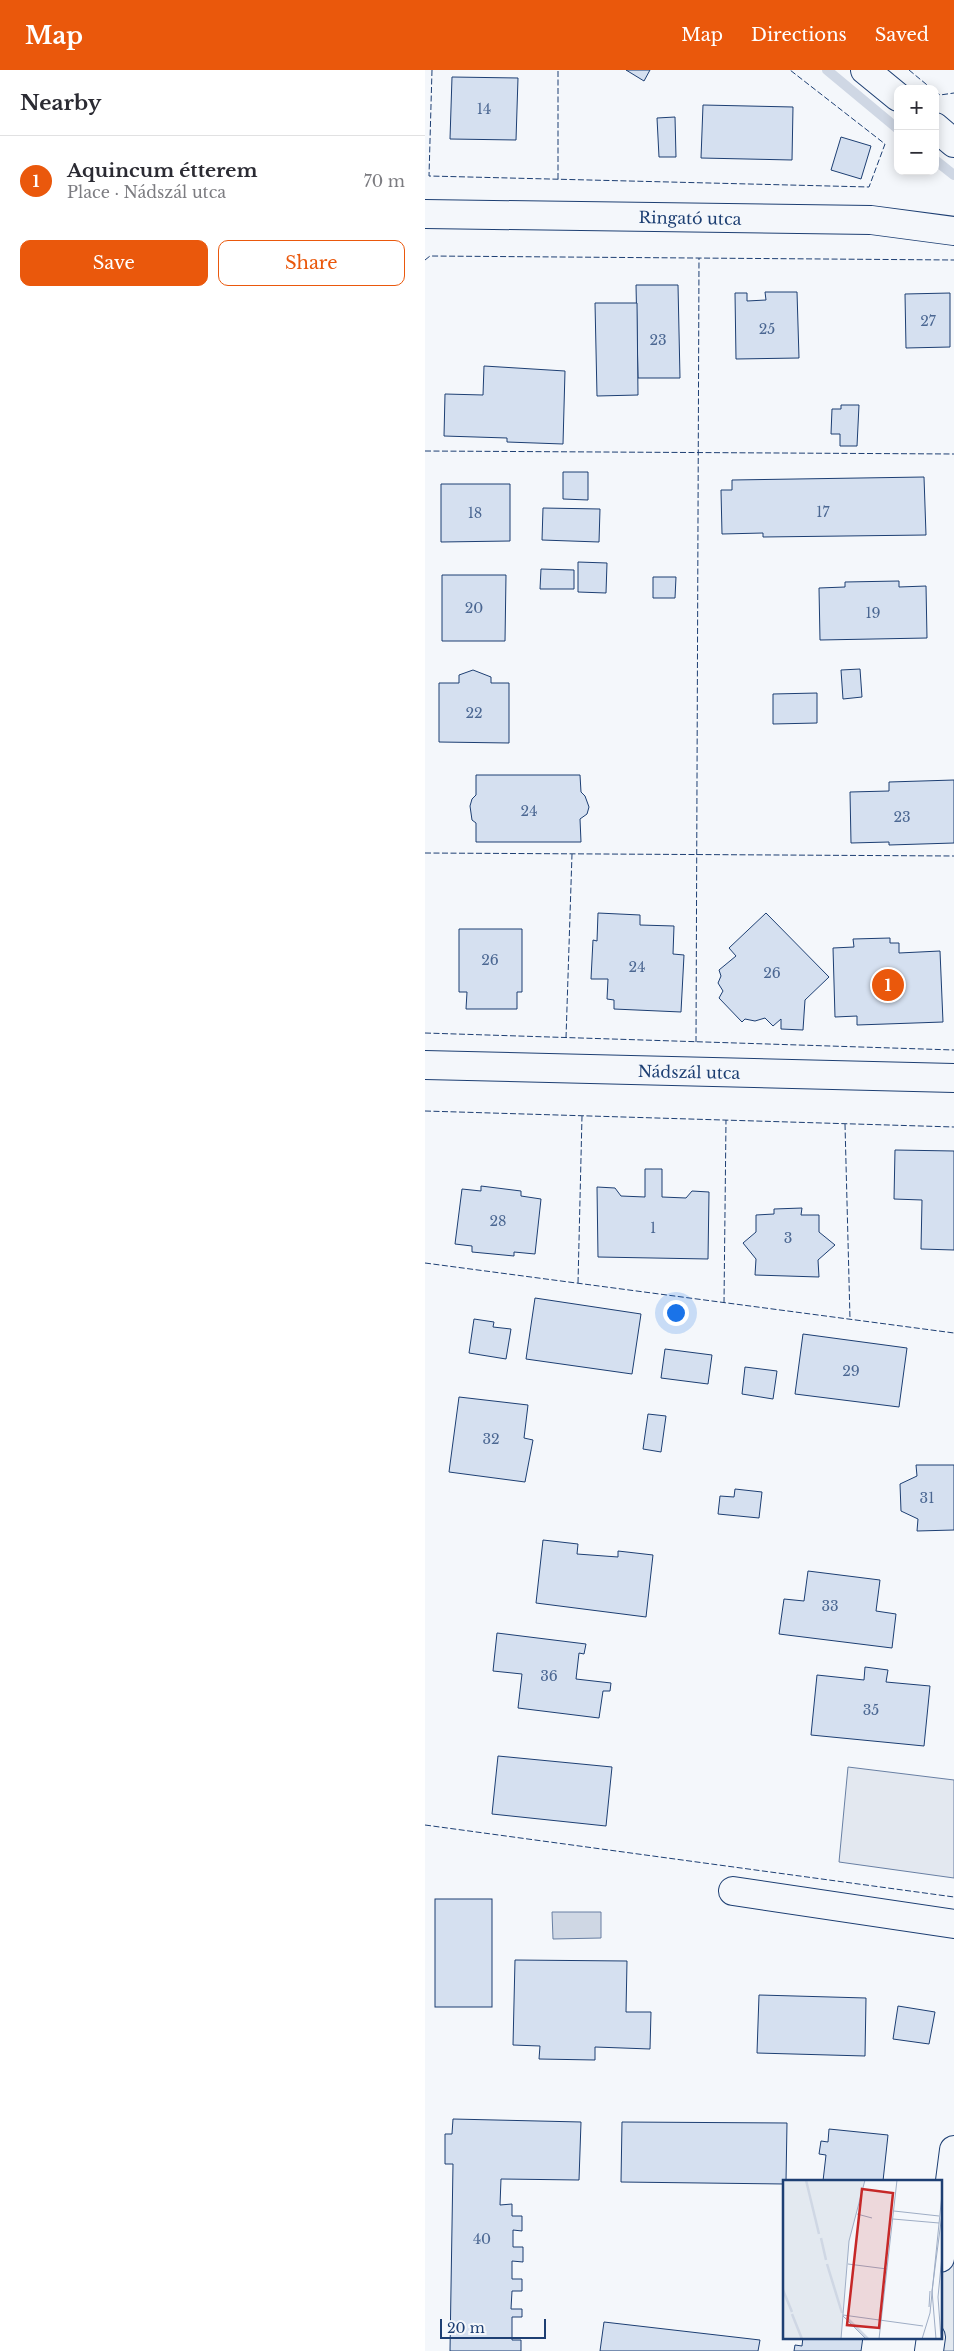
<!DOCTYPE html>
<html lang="en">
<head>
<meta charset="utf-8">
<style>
	body { margin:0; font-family:"Libre Baskerville",serif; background:#f7f7f7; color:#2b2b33 }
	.controls { position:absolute; right:15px; top:15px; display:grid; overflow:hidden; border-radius:10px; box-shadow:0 2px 12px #0003 }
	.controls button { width:45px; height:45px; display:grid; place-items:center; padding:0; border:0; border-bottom:1px solid #e1e1e2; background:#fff; color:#2b2b33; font:25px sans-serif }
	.scale { position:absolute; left:15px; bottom:12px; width:106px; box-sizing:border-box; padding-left:5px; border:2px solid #1d3f73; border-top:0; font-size:14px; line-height:18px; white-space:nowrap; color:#1d3f73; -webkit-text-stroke:4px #f4f7fb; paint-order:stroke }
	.you { position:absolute; left:250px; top:1242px; width:18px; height:18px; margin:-12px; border:4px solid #fff; border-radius:50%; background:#1a73e8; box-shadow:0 0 0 8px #1a73e833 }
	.badge { display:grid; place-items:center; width:32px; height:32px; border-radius:50%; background:#ea580c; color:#fff; font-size:16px; font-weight:700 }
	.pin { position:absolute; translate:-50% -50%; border:2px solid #fff; box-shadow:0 1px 5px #0006 }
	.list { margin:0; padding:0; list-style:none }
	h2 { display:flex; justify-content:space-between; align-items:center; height:65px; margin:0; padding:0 20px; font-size:21px }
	h2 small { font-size:16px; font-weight:400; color:#7c7c81 }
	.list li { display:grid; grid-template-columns:32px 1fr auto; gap:15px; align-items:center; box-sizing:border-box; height:90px; padding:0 20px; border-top:1px solid #e1e1e2 }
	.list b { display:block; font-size:19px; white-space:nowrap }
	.list p { margin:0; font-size:16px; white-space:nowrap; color:#7c7c81 }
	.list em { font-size:16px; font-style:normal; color:#7c7c81 }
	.actions { display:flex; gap:10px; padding:15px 20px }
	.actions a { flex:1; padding:11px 0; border:1px solid #ea580c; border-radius:10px; text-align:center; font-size:18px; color:#ea580c }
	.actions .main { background:#ea580c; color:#fff }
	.map { position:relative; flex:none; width:529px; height:2281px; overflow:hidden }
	header { display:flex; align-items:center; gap:30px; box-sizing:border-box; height:70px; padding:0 25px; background:#ea580c; color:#fff }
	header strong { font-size:24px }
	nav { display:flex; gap:28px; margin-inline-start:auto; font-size:18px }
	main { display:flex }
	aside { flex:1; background:#fff }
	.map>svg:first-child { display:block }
	.green { fill:#e3e9f0; stroke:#687fa3 }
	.parking { fill:#e3e8f0; stroke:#687fa3 }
	.water { fill:#cfd7e4; stroke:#687fa3 }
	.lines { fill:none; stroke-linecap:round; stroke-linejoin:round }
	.stream { stroke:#cfd7e4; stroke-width:10 }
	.building { fill:#d5e0f0; stroke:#1d3f73 }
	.minor-casing { stroke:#1d3f73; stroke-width:30 }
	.minor { stroke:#f4f7fb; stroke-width:28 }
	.fence { stroke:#1d3f73; stroke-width:1; stroke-dasharray:6 2.5; stroke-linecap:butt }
	.labels { text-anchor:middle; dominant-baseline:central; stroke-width:4; stroke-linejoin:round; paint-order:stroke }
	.number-label { font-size:14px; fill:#4b6792 }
	.street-label { font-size:16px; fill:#1d3f73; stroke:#f4f7fb }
	.inset-river { fill:none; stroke:#cfd7e4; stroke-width:2.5 }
	.inset-road { fill:none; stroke:#9eadc5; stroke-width:1 }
	.view { fill:#c62828; fill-opacity:0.15; stroke:#c62828; stroke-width:2.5 }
	.inset-edge { fill:none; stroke:#1d3f73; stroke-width:2.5 }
</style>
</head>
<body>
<header>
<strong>Map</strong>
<nav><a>Map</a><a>Directions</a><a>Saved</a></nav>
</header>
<main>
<aside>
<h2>Nearby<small></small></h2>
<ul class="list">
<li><span class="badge">1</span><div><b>Aquincum étterem</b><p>Place · Nádszál utca</p></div><em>70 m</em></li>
</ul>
<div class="actions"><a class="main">Save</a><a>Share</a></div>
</aside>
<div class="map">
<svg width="529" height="2281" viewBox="0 0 529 2281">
	<rect width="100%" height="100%" fill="#f4f7fb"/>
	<polygon class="green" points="529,2097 529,2281 504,2281 515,2267 515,2200"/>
	<polygon class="parking" points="423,1697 529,1710 529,1808 414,1792"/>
	<polygon class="water" points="127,1842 176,1842 176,1868 128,1869"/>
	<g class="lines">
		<g class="stream">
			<polyline points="402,0 473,59"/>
			<polyline points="510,90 529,105"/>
		</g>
	</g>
	<g class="building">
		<polygon points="201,0 225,0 219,11"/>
		<polygon points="27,7 93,8 91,70 25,69"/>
		<polygon points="278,35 368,37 367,90 276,88"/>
		<polygon points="250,47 251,87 234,87 232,48"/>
		<polygon points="416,67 446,76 436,109 406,100"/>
		<polygon points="211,215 253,215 255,308 213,308"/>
		<polygon points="340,222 372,222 374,288 311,289 310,223 322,223 322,231 341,230"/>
		<polygon points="525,223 525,277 481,278 480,224"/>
		<polygon points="170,233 212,233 213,325 172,326"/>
		<polygon points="59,296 140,301 138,374 82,372 82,368 19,366 20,324 58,325"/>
		<polygon points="416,335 434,335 432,376 415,376 415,364 406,364 407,339 416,339"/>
		<polygon points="138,402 163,402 163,430 138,429"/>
		<polygon points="499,407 501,465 338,467 338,463 297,464 296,420 307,420 307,410"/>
		<polygon points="16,414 85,414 85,471 16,472"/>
		<polygon points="118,438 175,439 174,472 117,470"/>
		<polygon points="153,492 182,493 181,523 153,522"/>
		<polygon points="116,499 149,500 149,519 115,519"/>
		<polygon points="17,505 81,505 80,571 17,571"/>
		<polygon points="228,507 251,507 250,528 228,528"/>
		<polygon points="474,511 474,517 501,516 502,568 395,570 394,518 420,517 420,512"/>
		<polygon points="435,599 437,627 418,629 416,600"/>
		<polygon points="48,600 66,607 66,613 84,613 84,673 14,672 14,613 34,613 34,605"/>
		<polygon points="392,623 392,653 348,654 348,624"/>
		<polygon points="51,705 155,705 156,722 160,726 164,737 162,744 155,749 156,772 51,772 51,753 47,750 45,736 47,729 51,725"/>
		<polygon points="529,710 529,773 464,775 464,772 426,773 425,722 464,721 464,712"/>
		<polygon points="173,843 215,845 215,855 249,856 248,884 259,885 256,942 189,939 189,930 182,929 183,909 166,909 168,870 172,871"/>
		<polygon points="341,843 404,907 380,930 378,960 356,959 356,949 348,956 340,948 330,951 320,949 317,952 294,928 298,921 293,913 296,906 294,900 311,886 304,878"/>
		<polygon points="34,859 97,859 97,922 92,922 92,939 41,939 42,922 34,922"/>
		<polygon points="465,868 465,873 474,873 474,883 515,881 518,952 432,955 432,946 410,947 408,878 429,877 428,869"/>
		<polygon points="470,1080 529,1081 529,1180 496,1179 497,1130 469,1129"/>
		<polygon points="220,1099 237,1099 237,1127 261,1128 267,1121 284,1122 283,1189 173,1187 172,1117 190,1118 196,1126 220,1127"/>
		<polygon points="56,1116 96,1121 96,1126 116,1129 110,1184 89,1182 89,1186 47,1182 47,1176 30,1174 37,1119 56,1121"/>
		<polygon points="377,1138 376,1145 394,1145 394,1162 410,1175 393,1190 394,1207 330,1205 331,1189 318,1173 331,1162 331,1145 349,1144 349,1139"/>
		<polygon points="110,1228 216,1244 207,1304 101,1289"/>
		<polygon points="49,1249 69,1252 68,1257 86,1259 81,1289 44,1283"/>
		<polygon points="378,1264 482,1278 474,1337 370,1324"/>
		<polygon points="240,1279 287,1285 283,1314 236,1308"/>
		<polygon points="320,1297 352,1301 348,1329 317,1324"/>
		<polygon points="34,1327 103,1335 99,1368 108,1370 100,1412 24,1402"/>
		<polygon points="223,1344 241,1346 236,1382 218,1379"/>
		<polygon points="491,1395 529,1395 529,1460 492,1461 493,1449 476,1441 475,1414 492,1406"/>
		<polygon points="310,1419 337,1422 334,1448 293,1444 295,1426 309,1427"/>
		<polygon points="118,1470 153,1474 152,1484 193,1487 193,1481 228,1485 221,1547 111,1533"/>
		<polygon points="383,1501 455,1510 451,1541 471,1544 467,1578 354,1564 359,1529 379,1531"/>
		<polygon points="72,1563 161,1574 159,1584 154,1583 151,1609 186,1613 185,1621 178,1621 174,1648 93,1638 97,1604 68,1601"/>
		<polygon points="440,1597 463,1600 461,1612 505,1616 499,1676 386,1665 392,1605 439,1610"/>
		<polygon points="73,1686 187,1697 181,1756 67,1744"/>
		<rect x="10" y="1829" width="57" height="108"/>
		<polygon points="90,1890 202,1891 201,1942 226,1942 225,1979 170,1977 170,1990 114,1989 115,1976 88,1975"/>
		<polygon points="334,1925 441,1928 440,1986 332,1983"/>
		<polygon points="473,1936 510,1942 504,1974 468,1969"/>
		<polygon points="28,2049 156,2052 154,2110 76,2109 75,2135 87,2134 87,2146 97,2146 97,2161 88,2160 88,2177 98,2177 98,2192 87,2191 87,2209 97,2209 97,2221 87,2221 86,2239 97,2239 97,2247 87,2247 87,2270 96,2270 96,2281 25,2281 28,2094 20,2094 20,2064 27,2064"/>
		<polygon points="197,2052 362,2053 361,2111 359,2114 196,2112"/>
		<polygon points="404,2059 463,2065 458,2111 398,2111 401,2085 394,2084 396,2071 403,2072"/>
		<polygon points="179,2252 335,2270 333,2281 175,2281"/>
		<polygon points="378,2267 438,2267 436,2281 369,2281 370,2275 377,2276"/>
	</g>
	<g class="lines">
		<g class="minor-casing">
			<g id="minor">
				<polyline points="440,0 473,27"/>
				<polyline points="510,57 529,73"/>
				<polyline points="0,144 446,150 529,161"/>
				<polyline points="0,995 529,1008"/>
				<polyline points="308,1821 529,1854"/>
				<polyline points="515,2188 529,2080"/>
				<polyline points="504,2281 506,2267"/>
			</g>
		</g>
		<use href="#minor" class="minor"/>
		<g class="fence">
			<polyline points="7,0 4,106 444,117 460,74 365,0"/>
			<polyline points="484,0 507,19"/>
			<polyline points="510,21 515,25 529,23"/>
			<polyline points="133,109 133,0"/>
			<polyline points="0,190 5,186 529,190"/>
			<polyline points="0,381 529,384"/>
			<polyline points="0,783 529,786"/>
			<polyline points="0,963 529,980"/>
			<polyline points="141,968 147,784"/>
			<polyline points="271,972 274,188"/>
			<polyline points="0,1041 529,1057"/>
			<polyline points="420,1054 425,1249"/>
			<polyline points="0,1193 529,1263"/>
			<polyline points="153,1213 157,1046"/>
			<polyline points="299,1233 301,1050"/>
			<polyline points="0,1755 529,1827"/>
		</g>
	</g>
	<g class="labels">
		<g class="number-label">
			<text x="59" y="39">14</text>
			<text x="503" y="251">27</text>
			<text x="342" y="259">25</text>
			<text x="233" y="270">23</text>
			<text x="398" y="442">17</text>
			<text x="50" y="443">18</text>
			<text x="49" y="538">20</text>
			<text x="448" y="543">19</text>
			<text x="49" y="643">22</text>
			<text x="104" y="741">24</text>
			<text x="477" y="747">23</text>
			<text x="65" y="890">26</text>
			<text x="212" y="897">24</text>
			<text x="347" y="903">26</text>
			<text x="73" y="1151">28</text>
			<text x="228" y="1158">1</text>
			<text x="363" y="1168">3</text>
			<text x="426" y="1301">29</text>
			<text x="66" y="1369">32</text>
			<text x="502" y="1428">31</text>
			<text x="405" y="1536">33</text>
			<text x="124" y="1606">36</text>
			<text x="446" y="1640">35</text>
			<text x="57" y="2169">40</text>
		</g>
		<g class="street-label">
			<text transform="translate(265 148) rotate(1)">Ringató utca</text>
			<text transform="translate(264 1002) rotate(1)">Nádszál utca</text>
		</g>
	</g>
	<g transform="translate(358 2110)">
		<rect width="159" height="159" fill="#f4f7fb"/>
		<path d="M 0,0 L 82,0 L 66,61 L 58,159 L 0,159 Z" fill="#e3e9f0"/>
		<path class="inset-river" d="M 23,0 L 36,54M 38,58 L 43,80M 44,84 L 59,133M 0,110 L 9,132M 9,134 L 19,159M 63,137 L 85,159"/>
		<path class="inset-road" d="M 111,31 L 156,36M 74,34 L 89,38M 110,39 L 156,43M 65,84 L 104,89M 146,127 L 147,111M 60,135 L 140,146M 60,136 L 83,159M 58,159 L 66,61 L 82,0M 96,159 L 114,0M 139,159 L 147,133 L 159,14M 153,159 L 149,111 L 159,34M 158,159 L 155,117 L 159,76"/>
		<path class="view" d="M 79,9 L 110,13 L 96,148 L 64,145 Z"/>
		<rect width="159" height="159" class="inset-edge"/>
	</g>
</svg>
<div class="controls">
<button>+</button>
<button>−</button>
</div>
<div class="scale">20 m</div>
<div class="you"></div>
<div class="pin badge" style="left:463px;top:915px">1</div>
</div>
</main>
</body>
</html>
